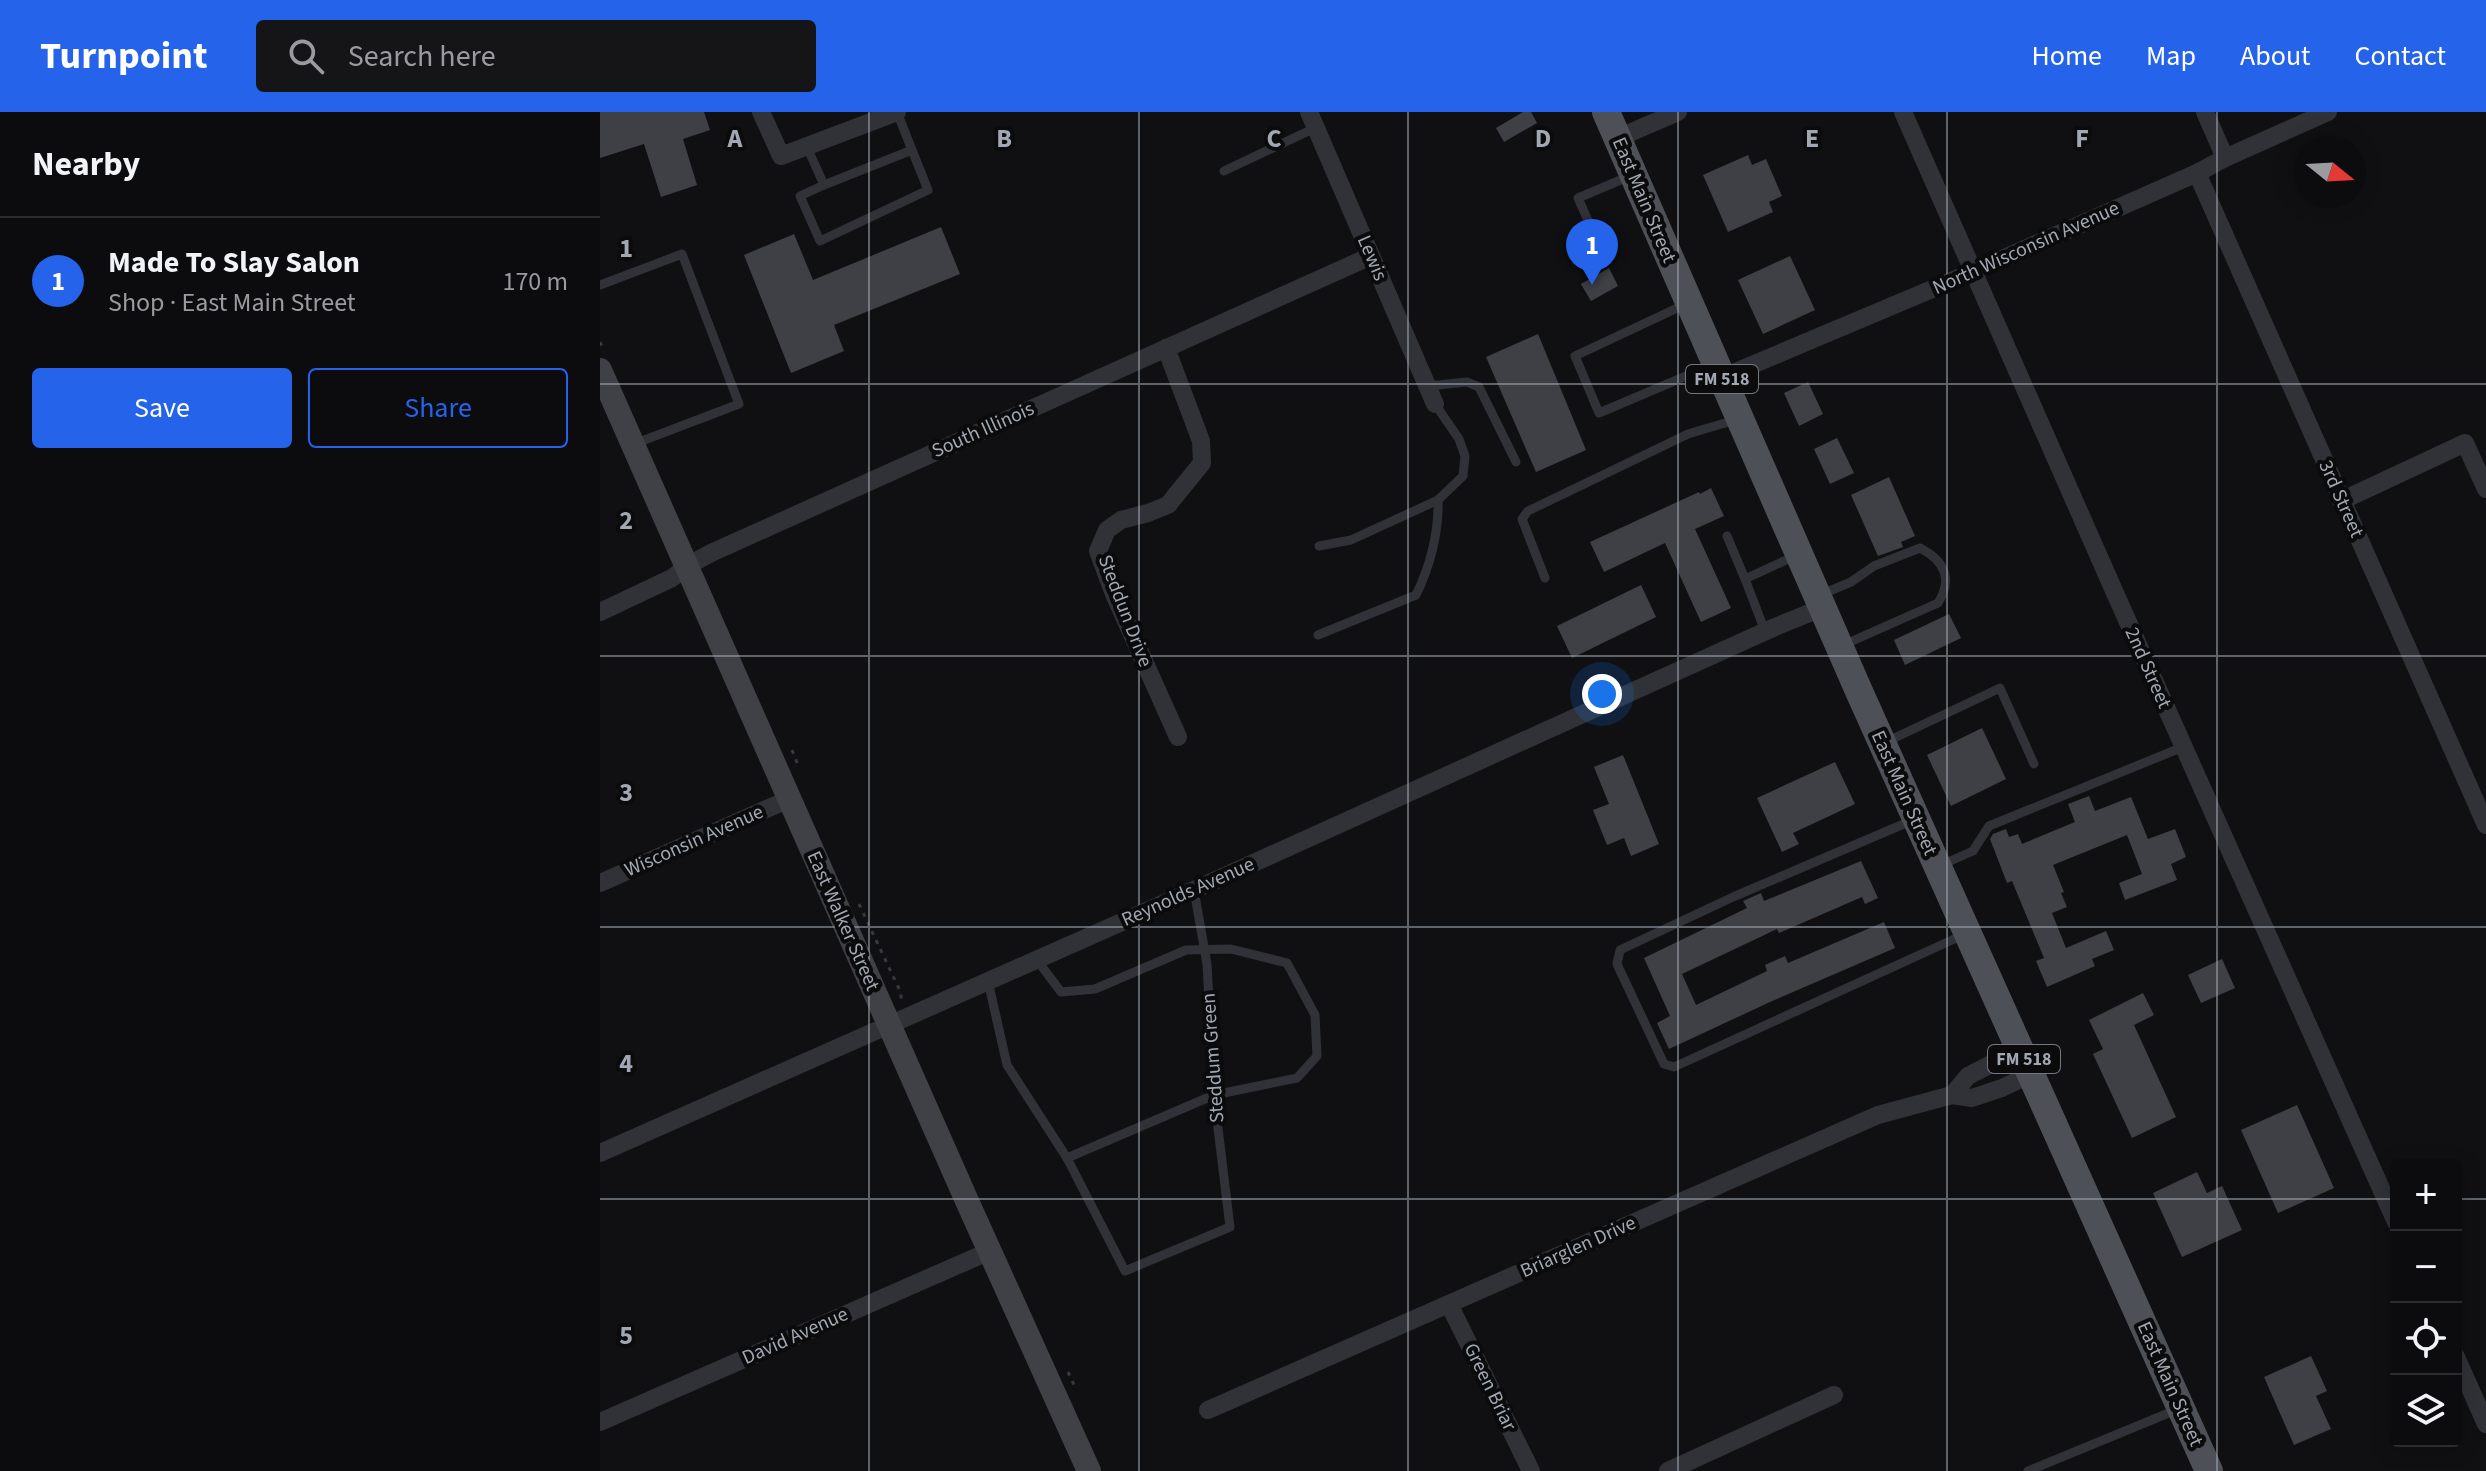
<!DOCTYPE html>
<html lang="en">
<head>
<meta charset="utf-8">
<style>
	body { margin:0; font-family:"Source Sans 3",sans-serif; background:#151517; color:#f1f3f6 }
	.controls { position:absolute; right:24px; bottom:24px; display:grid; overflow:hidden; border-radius:8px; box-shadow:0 4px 20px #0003 }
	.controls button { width:72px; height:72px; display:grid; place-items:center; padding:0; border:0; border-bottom:2px solid #2c2c2e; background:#0c0c0e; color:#f1f3f6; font:40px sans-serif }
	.compass { position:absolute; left:1694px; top:24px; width:72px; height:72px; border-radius:50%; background:#0c0c0e; box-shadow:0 4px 20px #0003; rotate:108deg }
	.you { position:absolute; left:1002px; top:582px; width:28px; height:28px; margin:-20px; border:6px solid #fff; border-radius:50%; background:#1a73e8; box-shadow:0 0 0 12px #1a73e833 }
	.badge { display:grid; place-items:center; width:52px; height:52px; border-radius:50%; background:#2563eb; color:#fff; font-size:26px; font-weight:700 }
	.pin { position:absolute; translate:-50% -66px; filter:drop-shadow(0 2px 4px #0008) }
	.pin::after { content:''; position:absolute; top:42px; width:28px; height:24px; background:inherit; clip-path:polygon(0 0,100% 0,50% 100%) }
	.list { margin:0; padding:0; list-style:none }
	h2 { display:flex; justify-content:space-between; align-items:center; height:104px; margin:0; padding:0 32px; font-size:34px }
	h2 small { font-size:26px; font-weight:400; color:#9a9b9e }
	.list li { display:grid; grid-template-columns:52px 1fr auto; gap:24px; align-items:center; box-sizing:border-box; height:128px; padding:0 32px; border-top:2px solid #2c2c2e }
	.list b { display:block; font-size:30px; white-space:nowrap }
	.list p { margin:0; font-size:26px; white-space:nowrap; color:#9a9b9e }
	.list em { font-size:26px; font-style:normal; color:#9a9b9e }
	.actions { display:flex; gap:16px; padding:24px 32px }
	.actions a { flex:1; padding:18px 0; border:2px solid #2563eb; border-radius:8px; text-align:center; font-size:28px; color:#2563eb }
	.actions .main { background:#2563eb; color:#fff }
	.icon { flex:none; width:44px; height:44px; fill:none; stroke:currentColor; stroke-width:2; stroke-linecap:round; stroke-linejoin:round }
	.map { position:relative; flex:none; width:1886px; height:1359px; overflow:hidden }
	header { display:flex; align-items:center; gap:48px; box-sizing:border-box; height:112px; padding:0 40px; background:#2563eb; color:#fff }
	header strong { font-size:38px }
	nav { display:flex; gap:44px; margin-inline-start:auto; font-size:28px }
	.search { width:560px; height:72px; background:#151517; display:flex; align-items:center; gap:20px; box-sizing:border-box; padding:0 28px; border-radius:8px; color:#9a9b9e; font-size:30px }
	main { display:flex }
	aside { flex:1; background:#0c0c0e }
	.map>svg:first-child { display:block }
	.building { fill:#3f4045 }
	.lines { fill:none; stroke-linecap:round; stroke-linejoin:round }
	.path { stroke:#37393e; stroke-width:3; stroke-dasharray:4 6; stroke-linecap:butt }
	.lane { stroke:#313237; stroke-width:9 }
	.street { stroke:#313237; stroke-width:18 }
	.secondary { stroke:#3f4147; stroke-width:24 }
	.primary { stroke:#4d5056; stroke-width:28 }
	.grid { fill:none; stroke:#a1a8b3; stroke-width:2; stroke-opacity:0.55 }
	.labels { text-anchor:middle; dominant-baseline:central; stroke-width:8; stroke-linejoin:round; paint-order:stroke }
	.shield { fill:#0b0b0c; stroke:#747981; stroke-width:2 }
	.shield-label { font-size:18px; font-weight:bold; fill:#a1a8b3 }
	.street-label { font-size:20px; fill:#a1a8b3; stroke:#0b0b0c }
	.grid-label { font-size:26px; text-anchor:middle; font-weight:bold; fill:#a1a8b3; stroke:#0b0b0c; stroke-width:8; stroke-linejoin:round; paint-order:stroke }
</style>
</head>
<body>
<header>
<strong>Turnpoint</strong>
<div class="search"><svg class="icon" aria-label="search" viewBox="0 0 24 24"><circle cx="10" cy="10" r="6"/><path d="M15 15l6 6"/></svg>Search here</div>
<nav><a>Home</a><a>Map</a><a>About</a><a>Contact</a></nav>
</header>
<main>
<aside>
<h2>Nearby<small></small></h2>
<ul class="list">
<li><span class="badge">1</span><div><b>Made To Slay Salon</b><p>Shop · East Main Street</p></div><em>170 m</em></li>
</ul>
<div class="actions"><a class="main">Save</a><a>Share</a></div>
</aside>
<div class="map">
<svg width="1886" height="1359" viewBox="0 0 1886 1359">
	<rect width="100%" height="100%" fill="#101012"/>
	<g class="building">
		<polygon points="0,0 104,0 110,18 83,27 97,73 61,85 44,32 0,46"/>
		<polygon points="923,0 931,0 937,11 904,30 896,16"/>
		<polygon points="1148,43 1152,53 1166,47 1182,84 1169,90 1173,100 1128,120 1103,63"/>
		<polygon points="341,115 360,162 234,213 244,239 191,261 144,143 194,122 213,168"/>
		<polygon points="1190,144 1215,198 1163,222 1138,168"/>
		<polygon points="1009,156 1018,174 991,189 981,172"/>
		<polygon points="938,222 986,338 936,360 886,245"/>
		<polygon points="1208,270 1223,302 1199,314 1184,281"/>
		<polygon points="1237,326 1254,361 1230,372 1214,337"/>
		<polygon points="1289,365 1315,424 1301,430 1303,435 1278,444 1251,383"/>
		<polygon points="1111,376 1124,404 1095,417 1131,496 1101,510 1065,431 1004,460 990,430 1099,380 1100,382"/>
		<polygon points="1041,473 1056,505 972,546 957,514"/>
		<polygon points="1349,502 1361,526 1305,553 1294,528"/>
		<polygon points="1382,616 1406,667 1351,694 1327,643"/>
		<polygon points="1023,643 1059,732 1031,744 1024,726 1007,733 993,698 1009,692 994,655"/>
		<polygon points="1235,650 1255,692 1193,721 1199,732 1182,740 1157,686"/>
		<polygon points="1489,684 1495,699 1531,685 1548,727 1575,717 1586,745 1571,752 1577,768 1525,788 1519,771 1542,762 1527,723 1453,753 1464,780 1461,781 1467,795 1452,801 1466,836 1506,819 1514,838 1492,847 1495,854 1447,875 1436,849 1444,846 1412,769 1407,771 1390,727 1393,722 1406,717 1409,725 1418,722 1422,732 1475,710 1468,692"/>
		<polygon points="1261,749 1278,786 1265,792 1262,785 1179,821 1177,817 1082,862 1096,893 1167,859 1165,853 1185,844 1188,851 1284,810 1295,836 1170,890 1069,937 1057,911 1070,904 1044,846 1147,796 1143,789 1161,781 1164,789"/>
		<polygon points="1622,847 1635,876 1601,891 1588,863"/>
		<polygon points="1543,881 1554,903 1534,913 1576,1005 1532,1026 1493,942 1503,937 1489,908"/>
		<polygon points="1697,993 1734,1076 1678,1101 1641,1018"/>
		<polygon points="1597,1060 1607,1081 1622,1074 1642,1118 1582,1145 1553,1081"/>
		<polygon points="1711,1244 1727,1279 1716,1284 1731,1317 1694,1333 1664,1265"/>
	</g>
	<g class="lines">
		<g class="path">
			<polyline points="0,230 4,239"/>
			<polyline points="192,638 198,653"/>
			<polyline points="259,792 301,881 301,887"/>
			<polyline points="468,1260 475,1275"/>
		</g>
		<g class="lane">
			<polyline points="207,35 224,73 312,38 297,0"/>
			<polyline points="624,59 715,16"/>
			<polyline points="224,73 200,84 220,129 328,78 312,38"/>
			<polyline points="991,115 978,86 1030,64"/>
			<polyline points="0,173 82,142 139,292 34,332"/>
			<polyline points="1088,191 975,244 999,301 1112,253"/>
			<polyline points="828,274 867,270 879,275 916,350"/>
			<polyline points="1127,424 1145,467 1195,444"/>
			<polyline points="719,434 751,428 838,388 863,364 865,344 859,327 835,292"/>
			<polyline points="945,466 922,407 928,399 1088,322 1135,308"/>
			<polyline points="1145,467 1165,519"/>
			<path d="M 1220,483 L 1251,470 L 1274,454 L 1320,436 C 1345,449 1353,467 1338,491 L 1241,534"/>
			<path d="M 718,523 L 816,483 C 830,455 839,420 838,388"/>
			<polyline points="1286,630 1400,576 1434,652"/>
			<polyline points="1313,708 1133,785 1020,838 1017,852 1064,952 1074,955 1363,823"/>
			<polyline points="1339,754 1373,739 1389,714 1583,635"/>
			<polyline points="437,848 461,880 495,877 586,838 631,837 687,851 715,903 717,944 697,966 614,983 467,1046"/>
			<polyline points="388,869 407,953 467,1046 525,1159 630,1115 614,983 607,852 594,778"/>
			<polyline points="1428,1359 1576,1298"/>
		</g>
		<g class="street">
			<polyline points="161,0 181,44 297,0"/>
			<polyline points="709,0 835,292"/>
			<polyline points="1303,0 1515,481 1796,1110"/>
			<polyline points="1605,0 1625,46"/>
			<polyline points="1018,26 1078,0"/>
			<polyline points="1597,61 1886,713"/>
			<polyline points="566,236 601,329 602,351 568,393 548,401 521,408 507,418 498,439 514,482 578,625"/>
			<polyline points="1121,266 1375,159 1597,61 1625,46 1728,0"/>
			<polyline points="1741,389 1865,331 1886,377"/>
			<polyline points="0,500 72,466 87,454 111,441 771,144"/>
			<polyline points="0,771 189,687"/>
			<polyline points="1352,983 1368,964 1420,937"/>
			<polyline points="0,1041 594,778 1175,515 1222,496"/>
			<polyline points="849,1192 931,1359"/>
			<polyline points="1856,1245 1886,1312"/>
			<polyline points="608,1298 1278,1003 1352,983 1372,986 1402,976 1431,962"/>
			<polyline points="0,1310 390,1139"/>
			<polyline points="1068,1359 1234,1283"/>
		</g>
		<polyline class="secondary" points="0,258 367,1089 489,1359"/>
		<polyline class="primary" points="1006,0 1258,577 1609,1359"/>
	</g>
	<path class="grid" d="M 269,0 L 269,1359M 539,0 L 539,1359M 808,0 L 808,1359M 1078,0 L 1078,1359M 1347,0 L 1347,1359M 1617,0 L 1617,1359M 0,272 L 1886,272M 0,544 L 1886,544M 0,815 L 1886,815M 0,1087 L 1796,1087M 1856,1087 L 1886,1087"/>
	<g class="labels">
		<g class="shield">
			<rect x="1086" y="253" width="72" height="28" rx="6"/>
			<rect x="1388" y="933" width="72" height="28" rx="6"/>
		</g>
		<g class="shield-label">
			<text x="1122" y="267">FM 518</text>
			<text x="1424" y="947">FM 518</text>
		</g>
		<g class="street-label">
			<text transform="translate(1044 88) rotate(67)">East Main Street</text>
			<text transform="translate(1426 136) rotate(-24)">North Wisconsin Avenue</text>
			<text transform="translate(772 146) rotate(67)">Lewis</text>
			<text transform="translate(383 318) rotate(-24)">South Illinois</text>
			<text transform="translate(1741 387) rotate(66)">3rd Street</text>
			<text transform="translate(525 499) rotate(69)">Steddun Drive</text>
			<text transform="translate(1548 556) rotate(66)">2nd Street</text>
			<text transform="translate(1304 681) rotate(66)">East Main Street</text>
			<text transform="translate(94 729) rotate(-24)">Wisconsin Avenue</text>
			<text transform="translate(588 780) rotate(-24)">Reynolds Avenue</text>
			<text transform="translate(243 809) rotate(66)">East Walker Street</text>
			<text transform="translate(613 946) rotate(-94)">Steddum Green</text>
			<text transform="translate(978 1135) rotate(-24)">Briarglen Drive</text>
			<text transform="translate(195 1224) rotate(-24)">David Avenue</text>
			<text transform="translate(1570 1272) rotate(66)">East Main Street</text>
			<text transform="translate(890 1275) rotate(64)">Green Briar</text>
		</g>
	</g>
	<g class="grid-label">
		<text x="135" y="35">A</text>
		<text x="404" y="35">B</text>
		<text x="674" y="35">C</text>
		<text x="943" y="35">D</text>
		<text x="1212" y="35">E</text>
		<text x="1482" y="35">F</text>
		<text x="26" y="145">1</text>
		<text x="26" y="417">2</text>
		<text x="26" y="689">3</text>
		<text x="26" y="960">4</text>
		<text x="26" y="1232">5</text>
	</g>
</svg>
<div class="controls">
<button>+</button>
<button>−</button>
<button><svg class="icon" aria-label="locate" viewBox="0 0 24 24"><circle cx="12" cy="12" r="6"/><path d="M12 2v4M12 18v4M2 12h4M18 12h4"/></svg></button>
<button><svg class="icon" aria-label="layers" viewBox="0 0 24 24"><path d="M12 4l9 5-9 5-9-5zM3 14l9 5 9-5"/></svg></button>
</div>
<svg class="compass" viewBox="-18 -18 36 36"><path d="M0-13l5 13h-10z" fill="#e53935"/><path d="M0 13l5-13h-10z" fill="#9a9b9e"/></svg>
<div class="you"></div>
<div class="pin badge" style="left:992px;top:173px">1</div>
</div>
</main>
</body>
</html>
